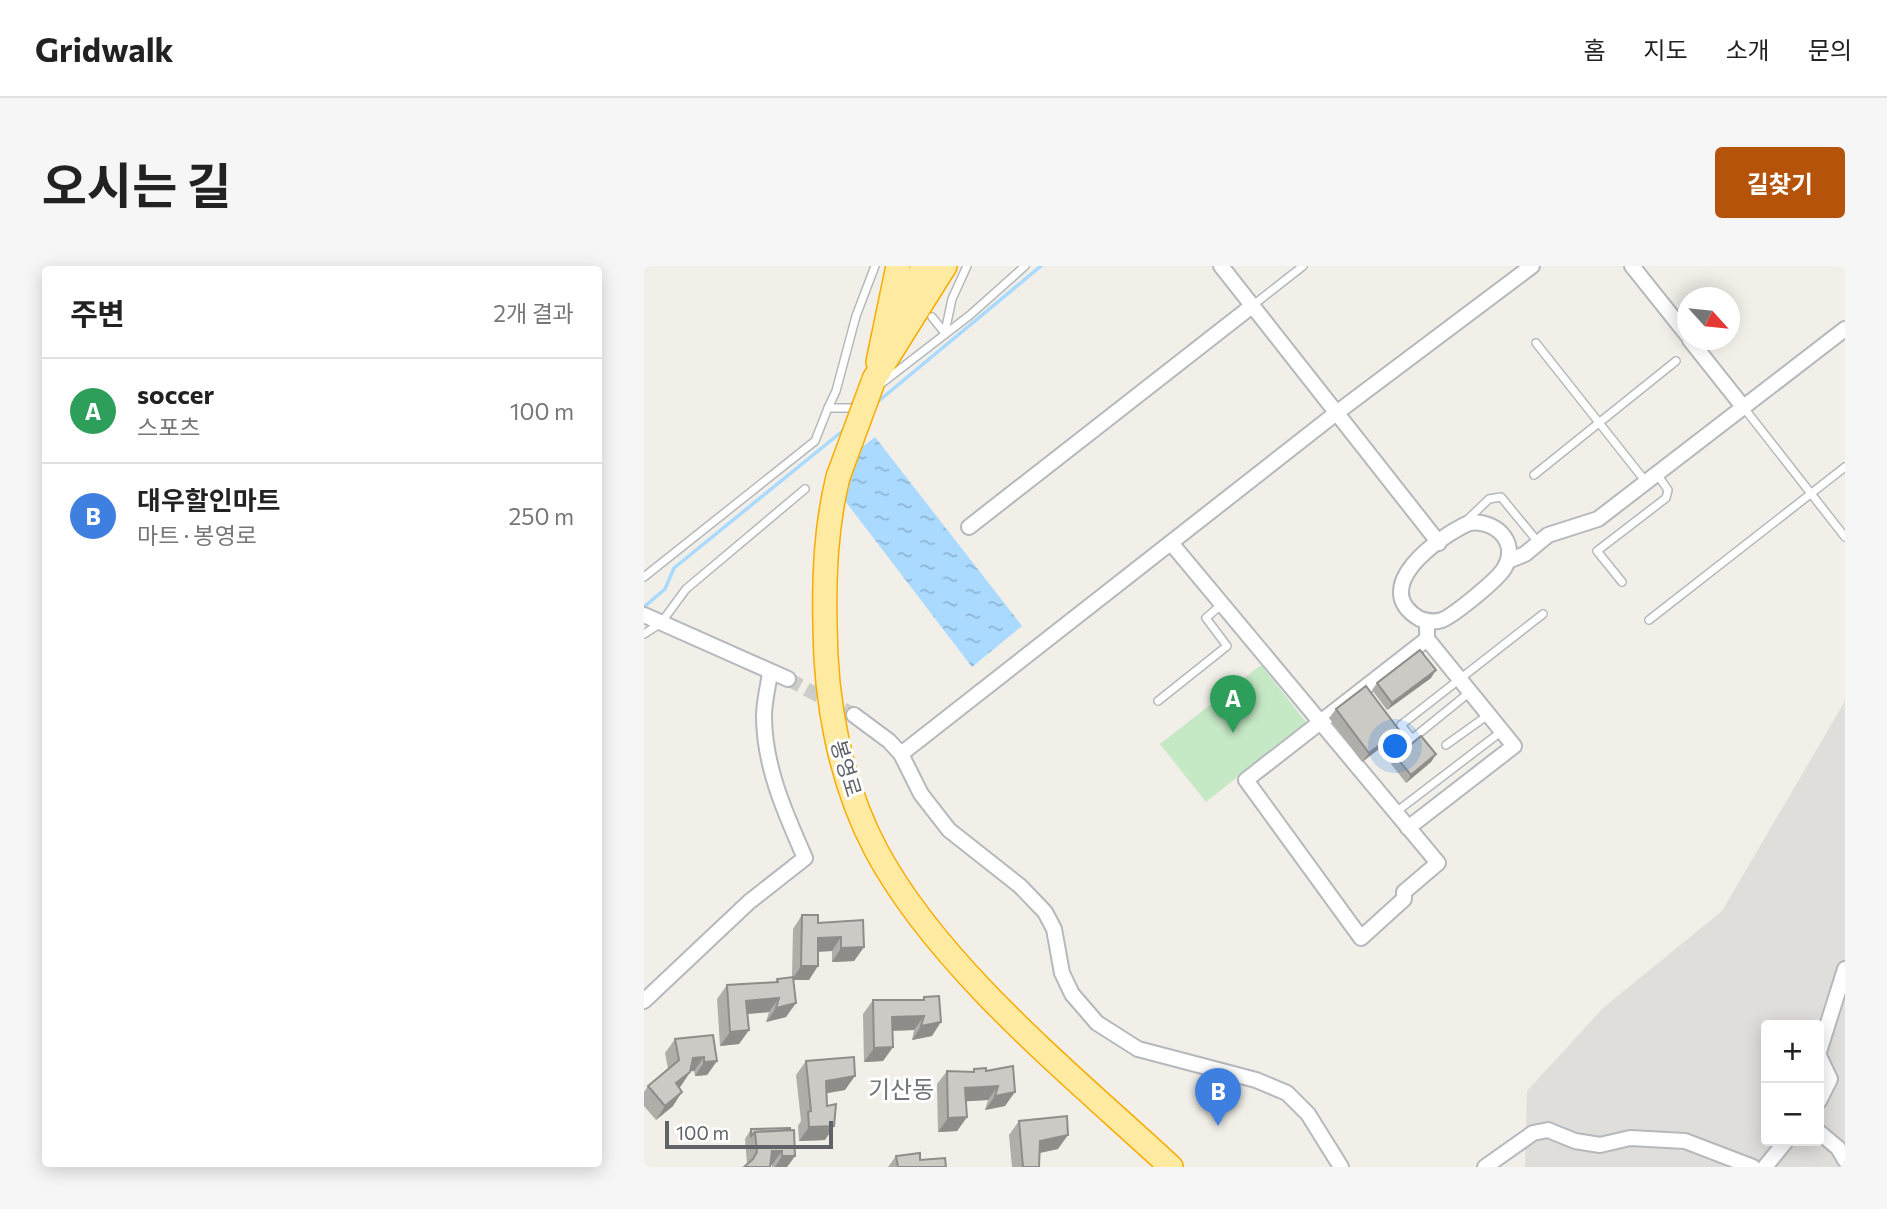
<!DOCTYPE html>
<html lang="ko">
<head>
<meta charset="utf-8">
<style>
	body { margin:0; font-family:Commissioner,"Noto Sans KR",sans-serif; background:#f6f6f6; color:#222 }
	.controls { position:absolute; right:21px; bottom:21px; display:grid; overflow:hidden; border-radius:7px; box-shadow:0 4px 18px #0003 }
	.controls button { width:63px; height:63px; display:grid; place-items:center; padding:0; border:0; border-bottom:2px solid #e0e0e0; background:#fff; color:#222; font:35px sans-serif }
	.compass { position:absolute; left:1033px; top:21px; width:63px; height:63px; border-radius:50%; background:#fff; box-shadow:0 4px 18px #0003; rotate:117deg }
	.scale { position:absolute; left:21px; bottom:18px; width:168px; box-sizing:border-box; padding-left:7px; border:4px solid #5f6368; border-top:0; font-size:19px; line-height:24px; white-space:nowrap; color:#5f6368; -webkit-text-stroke:5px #fff; paint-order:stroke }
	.you { position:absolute; left:752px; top:481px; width:24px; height:24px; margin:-18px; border:5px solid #fff; border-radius:50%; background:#1a73e8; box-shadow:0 0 0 10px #1a73e833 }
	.badge { display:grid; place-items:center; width:46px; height:46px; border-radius:50%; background:#b45309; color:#fff; font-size:23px; font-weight:700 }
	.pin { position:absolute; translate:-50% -58px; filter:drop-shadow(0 2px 4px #0008) }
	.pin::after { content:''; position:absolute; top:37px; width:24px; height:21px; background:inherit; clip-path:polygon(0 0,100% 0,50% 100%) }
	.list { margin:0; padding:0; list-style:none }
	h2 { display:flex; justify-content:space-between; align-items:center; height:91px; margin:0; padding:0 28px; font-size:30px }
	h2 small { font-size:23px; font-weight:400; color:#767676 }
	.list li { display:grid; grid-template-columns:46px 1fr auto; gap:21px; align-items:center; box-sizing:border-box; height:105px; padding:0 28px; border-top:2px solid #e0e0e0 }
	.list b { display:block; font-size:26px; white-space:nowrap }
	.list p { margin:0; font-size:23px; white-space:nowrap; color:#767676 }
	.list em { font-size:23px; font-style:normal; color:#767676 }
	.map { position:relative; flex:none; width:1201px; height:901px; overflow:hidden; border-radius:7px }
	header { display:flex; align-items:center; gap:42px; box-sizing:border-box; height:98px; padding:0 35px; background:#fff; border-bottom:2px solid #e0e0e0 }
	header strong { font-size:33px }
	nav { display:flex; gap:38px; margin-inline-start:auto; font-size:24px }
	.intro { display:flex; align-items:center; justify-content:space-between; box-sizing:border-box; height:168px; padding:0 42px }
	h1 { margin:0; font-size:49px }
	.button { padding:18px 32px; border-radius:7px; background:#b45309; color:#fff; font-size:24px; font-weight:700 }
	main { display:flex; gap:42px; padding:0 42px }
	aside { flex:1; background:#fff; border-radius:7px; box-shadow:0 4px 18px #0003 }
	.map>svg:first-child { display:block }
	.industrial { fill:#e0deda; fill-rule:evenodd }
	.pitch { fill:#c5e8c5 }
	.water { fill:url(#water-ripples) }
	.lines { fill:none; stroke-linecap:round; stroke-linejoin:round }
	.stream { stroke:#aadaff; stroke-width:3.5 }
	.minor-tunnel { stroke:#ccccc8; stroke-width:14; stroke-dasharray:14 7; stroke-linecap:butt }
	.service-casing { stroke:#b5b8bc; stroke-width:10 }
	.minor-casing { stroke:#b5b8bc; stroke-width:18 }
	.trunk-casing { stroke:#f9ab00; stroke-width:26 }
	.service { stroke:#fff; stroke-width:7 }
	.minor { stroke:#fff; stroke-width:14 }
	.trunk { stroke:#feeaa1; stroke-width:23 }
	.trunk-bridge-casing { stroke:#f9ab00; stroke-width:26; stroke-linecap:butt }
	.trunk-bridge { stroke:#feeaa1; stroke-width:23 }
	.wall { fill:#afaea9 }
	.shaded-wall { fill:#8f8d8a }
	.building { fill:#cccac5; stroke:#8f8d8a; stroke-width:2 }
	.labels { text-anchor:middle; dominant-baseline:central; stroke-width:6; stroke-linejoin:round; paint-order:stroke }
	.street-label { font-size:21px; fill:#5f6368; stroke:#fff }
	.quarter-label { font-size:24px; fill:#70757a; stroke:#fff }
</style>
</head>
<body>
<header>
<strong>Gridwalk</strong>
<nav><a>홈</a><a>지도</a><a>소개</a><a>문의</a></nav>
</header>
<div class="intro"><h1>오시는 길</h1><a class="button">길찾기</a></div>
<main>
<aside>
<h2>주변<small>2개 결과</small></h2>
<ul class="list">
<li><span class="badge" style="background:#2e9e5b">A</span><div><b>soccer</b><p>스포츠</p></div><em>100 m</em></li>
<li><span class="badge" style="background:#3f7fe0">B</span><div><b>대우할인마트</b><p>마트 · 봉영로</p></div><em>250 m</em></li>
</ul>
</aside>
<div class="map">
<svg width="1201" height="901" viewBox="0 0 1201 901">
	<defs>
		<pattern id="water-ripples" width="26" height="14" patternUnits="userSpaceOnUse" patternTransform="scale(1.75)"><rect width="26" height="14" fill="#aadaff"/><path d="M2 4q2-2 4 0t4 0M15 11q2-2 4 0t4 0" fill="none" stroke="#8eb4d2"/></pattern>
	</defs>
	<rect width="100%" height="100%" fill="#f1efe8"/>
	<path class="industrial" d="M 1201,435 L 1201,901 L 881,901 L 883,825 L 959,742 L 1078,645 ZM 1122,759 L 1175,759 L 1175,875 L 1122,875 Z"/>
	<polygon class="pitch" points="617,399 662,456 562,536 516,478"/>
	<polygon class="water" points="231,171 378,360 328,401 182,210"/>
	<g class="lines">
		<g class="stream">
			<polyline points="231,138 397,0"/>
			<polyline points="0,341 21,323 30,302 201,163"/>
		</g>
		<polyline class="minor-tunnel" points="144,413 210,449"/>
		<g class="service-casing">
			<g id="service">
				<polyline points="608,40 659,0"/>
				<polyline points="288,51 301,67"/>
				<polyline points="301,66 308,33 323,0"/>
				<polyline points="892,77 1002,216"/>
				<polyline points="238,117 326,49 381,0"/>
				<polyline points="184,142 192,125 212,50 231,0"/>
				<polyline points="1100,142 1201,271"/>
				<polyline points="890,209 1032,95"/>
				<polyline points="821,256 845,233 857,231 894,276"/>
				<polyline points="0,311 171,175 184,142 208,142 213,138"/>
				<polyline points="978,316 953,285 1022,232 1024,224 1013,208"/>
				<polyline points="1005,354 1201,201"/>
				<polyline points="0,368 17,357 42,323 161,223"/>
				<polyline points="826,426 768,473 757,459 899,348"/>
				<polyline points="514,435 583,380 562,352 577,339"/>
				<polyline points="802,479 844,449"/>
				<polyline points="752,546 858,465"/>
			</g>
		</g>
		<g class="minor-casing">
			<g id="minor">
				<polyline points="577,0 795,277"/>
				<polyline points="988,0 1044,70"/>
				<polyline points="1046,74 1100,142"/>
				<path d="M 825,257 C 850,253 875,275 861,301 C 855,313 810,349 798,354 C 790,357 783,355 776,353 C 723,322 794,271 825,257 Z"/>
				<polyline points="325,261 608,40"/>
				<polyline points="527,277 794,597 760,626 760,633 717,672 602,514 783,373 783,355"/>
				<polyline points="864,295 881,288 904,269 954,253 1201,63"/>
				<polyline points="0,349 144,413"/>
				<polyline points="210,449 245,475 257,488 277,528 305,564 376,620 401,646 410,663 418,707 428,728 453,757 494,783 612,814 643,827 664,848 697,901"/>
				<polyline points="257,488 691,148 888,0"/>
				<polyline points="764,562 870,480 783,373"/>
				<path d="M 0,735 L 105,636 L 161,592 C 141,547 120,500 120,450 C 120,436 124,421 126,407"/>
				<polyline points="1175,786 1201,703"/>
				<polyline points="1175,790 1186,813 1175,835"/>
				<polyline points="1175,866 1194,882 1201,894"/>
				<polyline points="841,901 889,867 904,864 931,875 956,879 986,872 1041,875 1109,901"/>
				<polyline points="1121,901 1142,875"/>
			</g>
		</g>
		<g class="trunk-casing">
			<g id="trunk">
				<polyline points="261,42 279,0"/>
				<polyline points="234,96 254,0"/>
				<polyline points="230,113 301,0"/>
				<path d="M 194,211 C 182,260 180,308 181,358 C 181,434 196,516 232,584 C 295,702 428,809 527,901"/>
			</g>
		</g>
		<use href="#service" class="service"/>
		<use href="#minor" class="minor"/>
		<use href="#trunk" class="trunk"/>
		<g class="trunk-bridge-casing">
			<polyline id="trunk-bridge" points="194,211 229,116"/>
		</g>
		<use href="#trunk-bridge" class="trunk-bridge"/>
	</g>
	<g class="wall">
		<polygon points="787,412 743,444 728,424 733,417"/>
		<polygon points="692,443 755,464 748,473 718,496 685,452"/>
		<polygon points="792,488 787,496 762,517 747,498 752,491"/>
		<polygon points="158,649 220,681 210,695 188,696 188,685 174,686 165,714 149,714 142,751 122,756 125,746 103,748 105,764 95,778 76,780 73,733 83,719 131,716 133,713 148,711 149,663"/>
		<polygon points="280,731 288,770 268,774 270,764 248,765 249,781 239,795 220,796 219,748 229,734 278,734"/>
		<polygon points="31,773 73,795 63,809 51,810 50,805 47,805 35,822 29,840 12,854 0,840 0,826 4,820 24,803 21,787"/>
		<polygon points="162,795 201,824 183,827 183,840 190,860 181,874 155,875 154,860 157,855 152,809"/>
		<polygon points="369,800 361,840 341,844 344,834 322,835 323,851 313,865 294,866 293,818 303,805 328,806 330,803 342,805"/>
		<polygon points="375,855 414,883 395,887 395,901 368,901 365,869"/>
		<polygon points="107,863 151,890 143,901 128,901 128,899 103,898 101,873"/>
		<polygon points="252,890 276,894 302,901 244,901"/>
	</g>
	<g class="shaded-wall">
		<polygon points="792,404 787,412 743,444 748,437"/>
		<polygon points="755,464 748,473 718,496 725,487"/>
		<polygon points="792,488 787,496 762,517 767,509"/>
		<polygon points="197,671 188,685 164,686 174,672"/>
		<polygon points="220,681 210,695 188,696 197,682"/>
		<polygon points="157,700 174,700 165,714 148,714"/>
		<polygon points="135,732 125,746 92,749 102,735"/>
		<polygon points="152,737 142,751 122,756 132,742"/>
		<polygon points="280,750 270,764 238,765 248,751"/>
		<polygon points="297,756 288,770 268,774 277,760"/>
		<polygon points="105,764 95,778 76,780 86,766"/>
		<polygon points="249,781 239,795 220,796 230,782"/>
		<polygon points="60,791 50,805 40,806 49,792"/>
		<polygon points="73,795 63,809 51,810 60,796"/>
		<polygon points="46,806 37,820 22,831 32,817"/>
		<polygon points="211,810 201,824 172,829 182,815"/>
		<polygon points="354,820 344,834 311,836 321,822"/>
		<polygon points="38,826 29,840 12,854 21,840"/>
		<polygon points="371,826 361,840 341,844 351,830"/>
		<polygon points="323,851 313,865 294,866 304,852"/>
		<polygon points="190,860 181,874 155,875 165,861"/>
		<polygon points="424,869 414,883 386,889 396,875"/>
		<polygon points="128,885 138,885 128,899 118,899"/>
		<polygon points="138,890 151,890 143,901 131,901"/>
	</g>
	<g class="building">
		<polygon points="776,384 792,404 748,437 733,417"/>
		<polygon points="722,420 755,464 725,487 692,443"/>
		<polygon points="777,470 792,488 767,509 752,491"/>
		<polygon points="158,649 174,649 174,657 219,654 220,681 197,682 197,671 174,672 174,700 157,700"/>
		<polygon points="149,711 152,737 132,742 135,732 102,735 105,764 86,766 83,719 134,716 133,713"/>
		<polygon points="295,730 297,756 277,760 280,750 248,751 249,781 230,782 229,734 280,734 280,731"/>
		<polygon points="69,769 73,795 60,796 60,791 49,792 46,806 32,817 38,826 21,840 4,820 35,794 31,773"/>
		<polygon points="210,791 211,810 182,815 183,840 192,838 190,860 165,861 164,846 167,845 162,795"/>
		<polygon points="369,800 371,826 351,830 354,820 321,822 323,851 304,852 303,805 330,806 330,803 342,802 342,805"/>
		<polygon points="423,850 424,869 396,875 395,901 379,901 375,855"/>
		<polygon points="146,862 146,864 111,866 107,870 107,863"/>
		<polygon points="150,864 151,890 138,890 138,885 128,885 126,901 100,901 109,893 113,886 111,866"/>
		<polygon points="276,887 276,894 301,892 302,901 254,901 252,890"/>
	</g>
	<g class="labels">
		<g class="street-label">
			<text transform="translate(203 502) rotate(73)">봉영로</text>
		</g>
		<g class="quarter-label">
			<text x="257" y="822">기산동</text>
		</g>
	</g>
</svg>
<div class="controls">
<button>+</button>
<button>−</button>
</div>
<svg class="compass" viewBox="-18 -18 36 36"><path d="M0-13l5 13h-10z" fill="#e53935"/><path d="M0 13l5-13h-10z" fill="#767676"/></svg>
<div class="scale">100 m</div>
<div class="you"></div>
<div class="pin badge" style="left:589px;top:467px;background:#2e9e5b">A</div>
<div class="pin badge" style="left:574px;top:860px;background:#3f7fe0">B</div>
</div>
</main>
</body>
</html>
